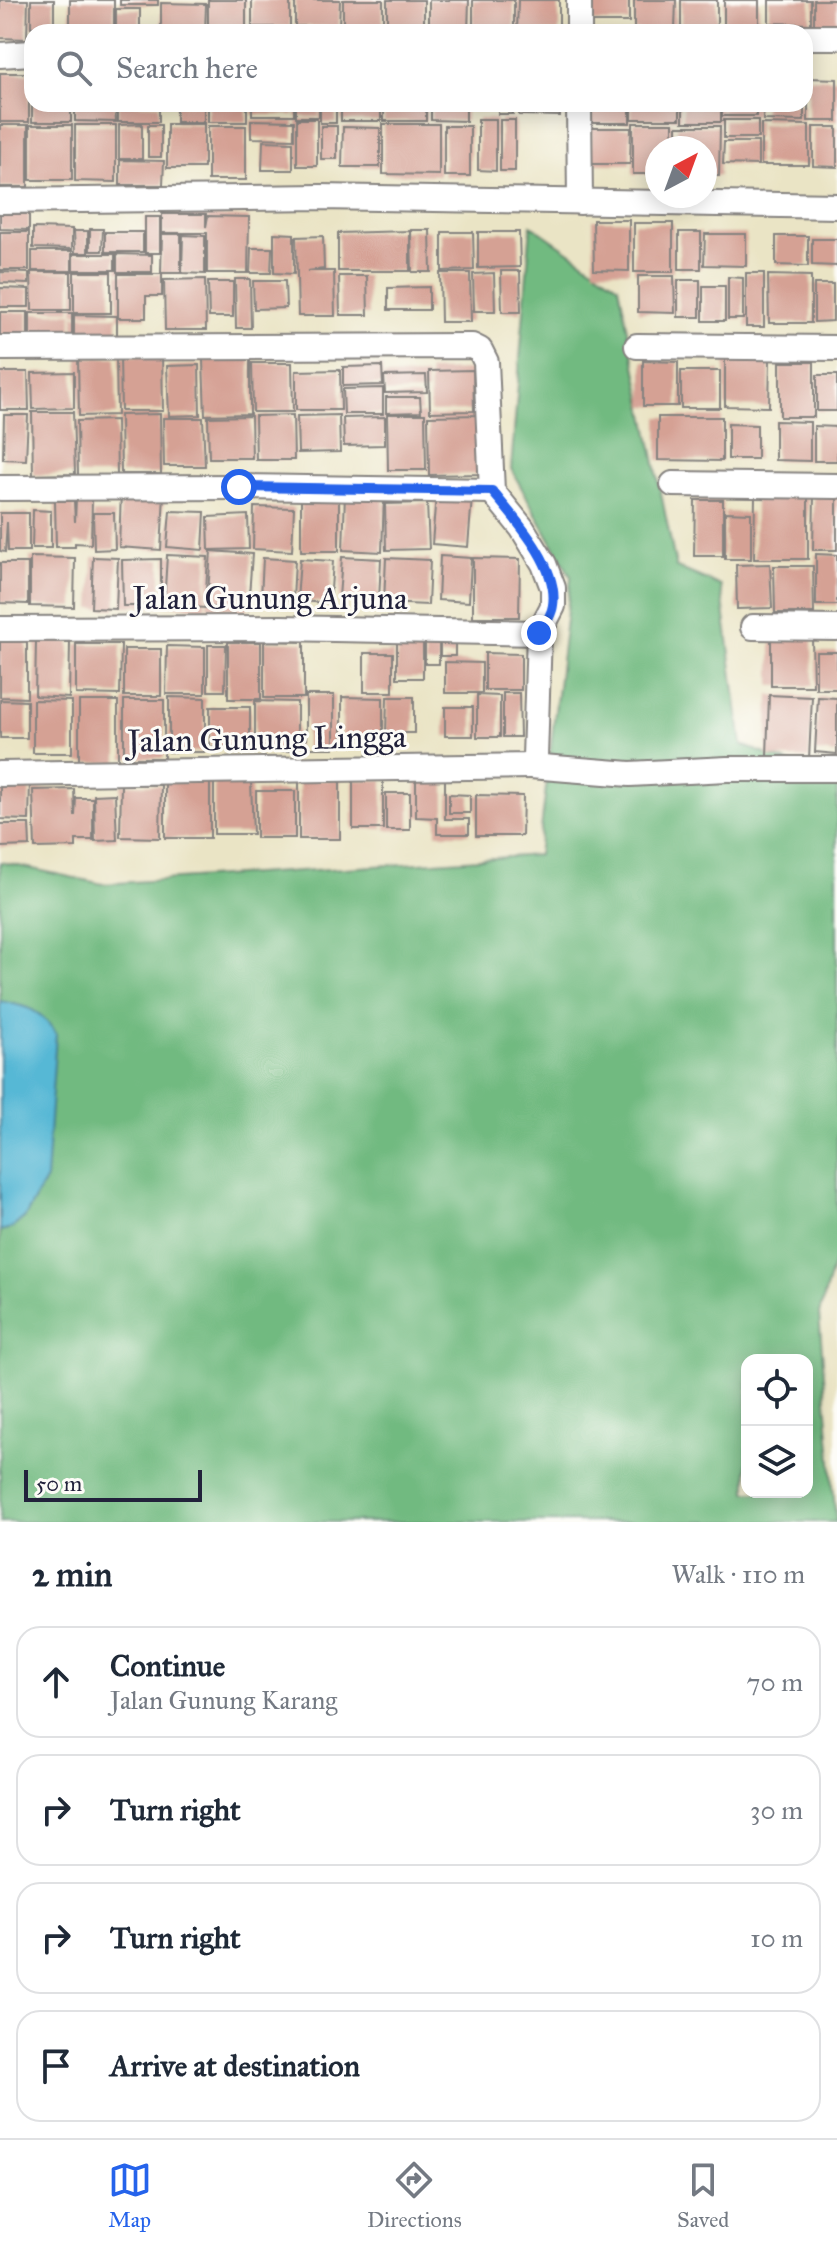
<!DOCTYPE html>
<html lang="en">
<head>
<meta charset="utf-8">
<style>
	body { margin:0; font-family:"IM FELL Great Primer",serif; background:#f2f2f3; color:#1f2937 }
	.controls { position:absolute; right:24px; bottom:24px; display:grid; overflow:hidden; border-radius:16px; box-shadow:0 4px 20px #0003 }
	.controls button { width:72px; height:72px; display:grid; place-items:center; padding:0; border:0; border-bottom:2px solid #e0e1e3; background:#fff; color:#1f2937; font:40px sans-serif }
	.compass { position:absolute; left:645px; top:136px; width:72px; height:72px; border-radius:50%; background:#fff; box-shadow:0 4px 20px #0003; rotate:41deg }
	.scale { position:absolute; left:24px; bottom:20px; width:178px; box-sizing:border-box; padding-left:8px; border:4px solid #22223b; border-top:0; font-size:22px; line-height:28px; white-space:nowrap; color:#22223b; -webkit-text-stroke:6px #fdfcf7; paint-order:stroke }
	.stop { position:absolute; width:24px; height:24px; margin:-18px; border:6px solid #2563eb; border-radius:50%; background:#fff }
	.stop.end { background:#2563eb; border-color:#fff; box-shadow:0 2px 8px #0008 }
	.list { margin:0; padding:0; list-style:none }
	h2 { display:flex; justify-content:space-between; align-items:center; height:104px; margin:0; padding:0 32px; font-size:34px }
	h2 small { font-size:26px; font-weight:400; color:#747a83 }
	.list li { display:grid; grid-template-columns:52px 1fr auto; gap:24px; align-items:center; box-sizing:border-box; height:112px; margin:0 16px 16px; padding:0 16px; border:2px solid #e0e1e3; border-radius:24px }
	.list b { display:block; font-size:30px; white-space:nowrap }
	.list p { margin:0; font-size:26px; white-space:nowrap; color:#747a83 }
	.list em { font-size:26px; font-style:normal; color:#747a83 }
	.icon { flex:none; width:44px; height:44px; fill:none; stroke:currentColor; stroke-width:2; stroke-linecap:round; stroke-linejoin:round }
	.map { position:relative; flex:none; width:837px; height:1522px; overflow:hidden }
	.search { position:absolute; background:#fff; box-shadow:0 4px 20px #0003; left:24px; right:24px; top:24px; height:88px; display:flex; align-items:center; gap:20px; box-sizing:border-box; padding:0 28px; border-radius:24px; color:#747a83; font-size:30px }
	.sheet { height:616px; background:#fff }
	nav { display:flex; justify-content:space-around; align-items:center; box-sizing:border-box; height:112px; border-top:2px solid #e0e1e3; background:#fff; font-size:22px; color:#747a83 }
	nav a { display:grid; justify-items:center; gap:4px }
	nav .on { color:#2563eb }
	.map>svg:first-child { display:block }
	.forest { fill:#71ba80; stroke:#4a6e5e; stroke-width:2; fill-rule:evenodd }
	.water { fill:#57b8d5; stroke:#3c6d88; stroke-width:2 }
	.building { fill:#d5a194 }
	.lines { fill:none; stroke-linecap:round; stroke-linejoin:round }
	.street-casing { stroke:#868380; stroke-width:28 }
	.street { stroke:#fff; stroke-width:24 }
	.route { stroke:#2563eb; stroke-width:10 }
	.labels { text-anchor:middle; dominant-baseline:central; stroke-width:6; stroke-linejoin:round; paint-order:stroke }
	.street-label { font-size:32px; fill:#22223b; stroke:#fdfcf7 }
</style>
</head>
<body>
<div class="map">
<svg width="837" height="1522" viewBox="0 0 837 1522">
	<rect width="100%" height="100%" fill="#fdfcf7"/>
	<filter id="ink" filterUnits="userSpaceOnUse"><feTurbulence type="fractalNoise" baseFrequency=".0125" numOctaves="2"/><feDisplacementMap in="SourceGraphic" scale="16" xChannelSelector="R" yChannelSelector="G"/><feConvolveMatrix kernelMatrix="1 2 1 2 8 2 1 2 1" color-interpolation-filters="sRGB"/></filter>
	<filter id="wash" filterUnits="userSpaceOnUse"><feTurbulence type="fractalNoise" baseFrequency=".006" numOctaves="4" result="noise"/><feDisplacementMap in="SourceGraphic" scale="32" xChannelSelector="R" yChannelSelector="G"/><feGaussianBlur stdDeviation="1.8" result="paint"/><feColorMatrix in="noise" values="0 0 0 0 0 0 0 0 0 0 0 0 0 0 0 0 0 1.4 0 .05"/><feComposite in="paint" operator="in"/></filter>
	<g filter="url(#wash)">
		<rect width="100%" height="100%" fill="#eae4c5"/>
		<path class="forest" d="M 531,225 L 619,286 L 676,567 L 721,586 L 742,745 L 837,781 L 837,1251 L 819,1314 L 836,1522 L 0,1522 L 0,862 L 103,884 L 538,855 L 571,577 L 511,469 ZM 747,1360 L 807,1360 L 807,1492 L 747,1492 Z"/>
		<path class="water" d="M 0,1001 C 27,1006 42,1010 56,1034 L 46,1179 L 25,1217 L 12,1228 L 0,1231 Z"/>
		<g id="blocks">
			<g class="building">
				<polygon points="0,0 28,0 27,39 0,38"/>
				<rect x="31" y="0" width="23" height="27"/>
				<rect x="70" y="0" width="44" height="28"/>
				<rect x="120" y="0" width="38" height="5"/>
				<rect x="208" y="0" width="38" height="32"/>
				<rect x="252" y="0" width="38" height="27"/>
				<polygon points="295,0 340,0 339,27 295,26"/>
				<rect x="343" y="0" width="40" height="32"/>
				<rect x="387" y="0" width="37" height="32"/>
				<polygon points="429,0 469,0 468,32 429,32"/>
				<rect x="473" y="0" width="41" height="32"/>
				<polygon points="518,0 559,0 559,32 517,32"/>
				<rect x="589" y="0" width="40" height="22"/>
				<polygon points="634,0 676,0 675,30 634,30"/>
				<rect x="681" y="0" width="36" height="32"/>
				<rect x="724" y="0" width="35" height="32"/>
				<polygon points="769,0 811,0 811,24 769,23"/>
				<rect x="814" y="0" width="23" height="33"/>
				<polygon points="161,3 206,4 205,32 161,32"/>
				<rect x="116" y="9" width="24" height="23"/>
				<rect x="0" y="73" width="29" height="49"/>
				<polygon points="808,78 837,79 837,121 808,121"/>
				<rect x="32" y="104" width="39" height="18"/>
				<polygon points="75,104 115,104 116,122 75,121"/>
				<polygon points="118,104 159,105 159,122 118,122"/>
				<rect x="176" y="104" width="28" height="18"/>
				<rect x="208" y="104" width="39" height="18"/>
				<rect x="252" y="104" width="42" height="11"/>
				<rect x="296" y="104" width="23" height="13"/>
				<rect x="320" y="104" width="16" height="19"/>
				<rect x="341" y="104" width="40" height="17"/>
				<rect x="384" y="104" width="42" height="17"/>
				<polygon points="431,104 466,104 466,121 431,120"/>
				<rect x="498" y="104" width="15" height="10"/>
				<polygon points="519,104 560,104 560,116 519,115"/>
				<rect x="592" y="104" width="38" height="19"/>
				<rect x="632" y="104" width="48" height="15"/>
				<rect x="683" y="104" width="38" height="18"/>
				<rect x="722" y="104" width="34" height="12"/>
				<polygon points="764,104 804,104 804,121 763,120"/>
				<rect x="297" y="119" width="20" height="47"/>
				<polygon points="478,119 496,119 496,171 478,170"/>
				<polygon points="251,120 294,121 294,139 251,138"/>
				<rect x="500" y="120" width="15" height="51"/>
				<rect x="724" y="120" width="34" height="18"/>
				<polygon points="633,123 673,123 673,148 657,148 657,174 633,174"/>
				<polygon points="142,124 142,159 119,159 119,125"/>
				<rect x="167" y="124" width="37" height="44"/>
				<polygon points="383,124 439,124 439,175 383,174"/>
				<polygon points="761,124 809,125 809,165 761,165"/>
				<rect x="0" y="125" width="28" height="62"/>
				<rect x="30" y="125" width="42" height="55"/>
				<polygon points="75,125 116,125 116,182 75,181"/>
				<rect x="148" y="125" width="13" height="32"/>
				<rect x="208" y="126" width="38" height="54"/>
				<rect x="321" y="126" width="16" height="33"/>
				<rect x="444" y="126" width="26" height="50"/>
				<polygon points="677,126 720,126 719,176 705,176 705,148 677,148"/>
				<polygon points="343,127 380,128 380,167 342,167"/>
				<polygon points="813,127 837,127 837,167 813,166"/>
				<polygon points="591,128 631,128 630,164 591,164"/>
				<polygon points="263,141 293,142 293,170 262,170"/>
				<polygon points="724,142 758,142 758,165 723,164"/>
				<polygon points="120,160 164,161 163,185 120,185"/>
				<polygon points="0,214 29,214 29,230 0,229"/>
				<polygon points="162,214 206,214 206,227 208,216 249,217 248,273 207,273 207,233 162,233"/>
				<rect x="145" y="217" width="15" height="36"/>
				<polygon points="593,220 629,220 629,271 594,270"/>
				<rect x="634" y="223" width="39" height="49"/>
				<polygon points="33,228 72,229 72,249 33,248"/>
				<polygon points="90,229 103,229 102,251 90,251"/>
				<polygon points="411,230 430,230 431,272 412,272"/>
				<polygon points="74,231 88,231 88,253 75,253"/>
				<polygon points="410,231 410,271 338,271 338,233"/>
				<rect x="0" y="232" width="29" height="38"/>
				<rect x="105" y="232" width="38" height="20"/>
				<polygon points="442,232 473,232 474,270 442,271"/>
				<polygon points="478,232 519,232 520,267 478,268"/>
				<rect x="679" y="232" width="22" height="37"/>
				<polygon points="274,233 294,234 294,274 274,273"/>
				<polygon points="162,234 181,234 181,273 161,273"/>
				<polygon points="705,234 746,234 746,266 704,265"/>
				<polygon points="183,235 205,236 205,274 182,273"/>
				<polygon points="323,236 324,269 307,271 334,271 335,316 298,316 296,237"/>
				<polygon points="776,236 808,236 808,266 776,265"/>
				<polygon points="812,239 837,239 837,266 812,265"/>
				<polygon points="251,248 272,248 271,273 250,273"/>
				<rect x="32" y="251" width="40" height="20"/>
				<rect x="73" y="254" width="42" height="16"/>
				<polygon points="117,254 152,255 152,272 117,272"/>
				<polygon points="501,271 520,271 521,312 502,312"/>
				<polygon points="0,272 29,273 29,284 0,283"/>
				<polygon points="31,272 71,272 71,310 32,310"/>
				<rect x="74" y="272" width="37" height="41"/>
				<polygon points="440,273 470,273 471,322 441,322"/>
				<polygon points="494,273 495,311 474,311 473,274"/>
				<rect x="746" y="273" width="18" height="54"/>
				<polygon points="118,274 162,274 162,296 146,296 146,318 118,318"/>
				<polygon points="768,275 811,276 811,323 769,323"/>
				<polygon points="339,276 367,276 368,315 340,315"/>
				<polygon points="638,276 674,276 675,313 638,312"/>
				<polygon points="728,277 743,278 743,319 728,319"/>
				<polygon points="205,279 206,330 165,330 164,280"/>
				<polygon points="235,279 250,279 251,328 236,328"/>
				<rect x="678" y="280" width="22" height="37"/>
				<polygon points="253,281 285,281 286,308 254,309"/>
				<polygon points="208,282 233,282 233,317 209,317"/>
				<polygon points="814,284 833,284 833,321 814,322"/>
				<rect x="703" y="286" width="22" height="35"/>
				<polygon points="429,287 429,310 388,310 388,288"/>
				<polygon points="0,288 29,289 29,307 0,307"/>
				<rect x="0" y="312" width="28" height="23"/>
				<rect x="30" y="313" width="42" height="25"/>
				<polygon points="74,315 117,316 117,335 74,335"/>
				<polygon points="162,355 163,411 121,411 120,356"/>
				<polygon points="78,357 116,357 117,415 79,416"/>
				<polygon points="250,359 250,414 205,415 203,360"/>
				<polygon points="725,359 770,359 769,407 725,406"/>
				<polygon points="643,361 678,362 678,406 643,406"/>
				<rect x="780" y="362" width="34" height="55"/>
				<polygon points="252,363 292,363 293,412 253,412"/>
				<polygon points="199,365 200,415 169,416 167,366"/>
				<polygon points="382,366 383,385 343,386 343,367"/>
				<polygon points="340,370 341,410 296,410 296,371"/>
				<polygon points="473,370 474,411 430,412 429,371"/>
				<rect x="681" y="371" width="39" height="37"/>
				<polygon points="0,372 28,372 29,410 0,410"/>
				<polygon points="74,372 74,408 33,409 32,373"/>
				<polygon points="426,375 427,392 385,393 384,376"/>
				<rect x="817" y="375" width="20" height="36"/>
				<polygon points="383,388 383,414 344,414 343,389"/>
				<polygon points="386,397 420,397 421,412 386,413"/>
				<polygon points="32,412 73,412 75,474 33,475"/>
				<polygon points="160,414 161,474 121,474 120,415"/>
				<polygon points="387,414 425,414 426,470 388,470"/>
				<polygon points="4,415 28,415 26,460 3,459"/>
				<polygon points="293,415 294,460 256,460 255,416"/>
				<polygon points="339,415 340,452 298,453 297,416"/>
				<polygon points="481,415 482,474 429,475 428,416"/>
				<polygon points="251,416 252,458 209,458 208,417"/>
				<polygon points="385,417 385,445 344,446 343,418"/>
				<polygon points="658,417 722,417 722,461 658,460"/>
				<polygon points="163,418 203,418 205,466 164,466"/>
				<polygon points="116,420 117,475 78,475 77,421"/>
				<polygon points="775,421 810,422 810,461 775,460"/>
				<polygon points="728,424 757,425 757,459 728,459"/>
				<polygon points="814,426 837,427 837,461 814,461"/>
				<polygon points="121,492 164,494 161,550 119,547"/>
				<polygon points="436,494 472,497 468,547 432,544"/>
				<polygon points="345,495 384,497 382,552 343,550"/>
				<polygon points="814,495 837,496 837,550 813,550"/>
				<polygon points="755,496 808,497 808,559 754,559"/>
				<polygon points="76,499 92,499 91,544 75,543 75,547 56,547 55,501 74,501 75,522"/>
				<rect x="301" y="499" width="38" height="52"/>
				<polygon points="695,500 723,500 723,556 694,556"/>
				<polygon points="427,503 429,549 386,550 385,504"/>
				<polygon points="254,507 294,508 292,551 253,549"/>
				<polygon points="33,510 51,511 51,548 32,548"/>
				<polygon points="170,511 205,512 203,550 167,547"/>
				<polygon points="725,512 751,513 751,559 725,559"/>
				<polygon points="0,513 29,513 29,551 8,551 7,522 5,552 0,551"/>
				<polygon points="93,513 114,513 115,549 94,550"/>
				<polygon points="248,515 249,549 209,550 208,517"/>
				<polygon points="211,551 252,554 248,610 207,607"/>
				<polygon points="816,554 837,555 837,605 816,605"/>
				<polygon points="167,555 208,557 205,608 164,605"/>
				<polygon points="440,556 471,558 469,602 438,600"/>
				<polygon points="30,557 75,558 74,607 30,606"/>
				<polygon points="93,557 118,558 116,609 91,608"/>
				<polygon points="342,557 381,559 379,601 339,598"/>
				<polygon points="263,558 295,560 293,600 261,598"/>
				<polygon points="386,558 430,560 428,605 384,603"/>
				<polygon points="473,558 520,559 519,617 473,617"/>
				<polygon points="161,559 161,606 123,606 122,560"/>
				<polygon points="300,559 333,561 330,603 297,601"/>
				<polygon points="0,563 28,563 28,604 0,603"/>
				<polygon points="770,564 772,608 737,609 736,565"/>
				<polygon points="774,566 813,566 814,613 775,613"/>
				<polygon points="771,637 812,637 813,686 771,686"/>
				<polygon points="0,638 27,638 27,698 0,697"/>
				<polygon points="36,641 70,642 69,698 35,696"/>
				<polygon points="264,641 304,642 304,698 264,698"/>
				<polygon points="397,641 423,642 423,678 397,678"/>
				<rect x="440" y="641" width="15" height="15"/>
				<rect x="228" y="642" width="33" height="57"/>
				<rect x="425" y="642" width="14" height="22"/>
				<polygon points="76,644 121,644 120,695 76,694"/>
				<polygon points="208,645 226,645 225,691 208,691"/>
				<polygon points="167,646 205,647 205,694 166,694"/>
				<rect x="124" y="649" width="37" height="47"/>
				<rect x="816" y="652" width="21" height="37"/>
				<rect x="364" y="653" width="29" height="39"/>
				<polygon points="485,653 521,654 521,690 485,690"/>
				<polygon points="445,662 482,663 482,693 445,693"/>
				<polygon points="503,693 519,693 520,737 503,737"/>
				<rect x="306" y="695" width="28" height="53"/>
				<polygon points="477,695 500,696 500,737 477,737"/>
				<polygon points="769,695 812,697 809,759 767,757"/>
				<polygon points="169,697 205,698 205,752 169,752"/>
				<polygon points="342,697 383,698 383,737 342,737"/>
				<polygon points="387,697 414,697 414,733 386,733"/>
				<polygon points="818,697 837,698 837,754 815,752"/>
				<polygon points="0,700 27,701 27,738 0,738"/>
				<polygon points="33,700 72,701 72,753 33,753"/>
				<rect x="124" y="700" width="40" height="58"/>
				<rect x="79" y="701" width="39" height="62"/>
				<polygon points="255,701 297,702 297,751 255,751"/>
				<rect x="210" y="707" width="40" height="40"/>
				<rect x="445" y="707" width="28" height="29"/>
				<polygon points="416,779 445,779 445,819 469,819 469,834 437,834 437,818 416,817"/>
				<rect x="299" y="780" width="41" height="59"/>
				<rect x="353" y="780" width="30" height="49"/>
				<polygon points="0,781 30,782 29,820 0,819"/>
				<rect x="165" y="782" width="45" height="56"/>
				<polygon points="214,782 251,782 253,834 214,834"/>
				<polygon points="121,784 161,785 160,838 120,837"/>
				<polygon points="74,789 75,816 76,798 93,798 93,840 76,840 76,847 35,848 33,790"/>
				<rect x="256" y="791" width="39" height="47"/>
				<rect x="386" y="793" width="24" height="37"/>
				<polygon points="115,794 117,840 95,841 94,795"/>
				<polygon points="449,794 470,795 470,813 449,813"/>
				<polygon points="476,795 523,796 522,836 476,836"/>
				<polygon points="0,824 29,824 30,846 0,847"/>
			</g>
		</g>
	</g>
	<g filter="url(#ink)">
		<use href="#blocks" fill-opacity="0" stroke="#868380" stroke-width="2"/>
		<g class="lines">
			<g class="street-casing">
				<g id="street">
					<polyline points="579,0 579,32"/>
					<polyline points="805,37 837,37"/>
					<polyline points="0,55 32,53"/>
					<polyline points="579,104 580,202"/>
					<polyline points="0,201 321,197 837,206"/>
					<polyline points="637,346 837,348"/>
					<polyline points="0,348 472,346 480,350 486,362 492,491 522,528 544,564 553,588 553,606 539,633 535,757 530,766 0,774"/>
					<polyline points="673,484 837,486"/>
					<polyline points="0,488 239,487 492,491"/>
					<polyline points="753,627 837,628"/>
					<polyline points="0,629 281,628 539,633"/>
					<polyline points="530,766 630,774 727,769 837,769"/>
				</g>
			</g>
			<use href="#street" class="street"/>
		</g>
	</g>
	<g class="lines" filter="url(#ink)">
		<path class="route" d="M 239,487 L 492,491 C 515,519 559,566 553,605 C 552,615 545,624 539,633"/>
	</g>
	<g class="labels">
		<g class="street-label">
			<text x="270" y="598">Jalan Gunung Arjuna</text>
			<text transform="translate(267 739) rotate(-1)">Jalan Gunung Lingga</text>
		</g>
	</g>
</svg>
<div class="controls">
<button><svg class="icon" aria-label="locate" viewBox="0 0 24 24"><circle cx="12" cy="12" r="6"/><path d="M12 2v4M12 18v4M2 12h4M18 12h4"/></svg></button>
<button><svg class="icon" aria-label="layers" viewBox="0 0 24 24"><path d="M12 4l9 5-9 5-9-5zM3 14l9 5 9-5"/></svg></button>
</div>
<svg class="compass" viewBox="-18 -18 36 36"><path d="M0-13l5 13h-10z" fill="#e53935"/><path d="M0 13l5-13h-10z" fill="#747a83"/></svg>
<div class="scale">50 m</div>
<div class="stop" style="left:239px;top:487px"></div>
<div class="stop end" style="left:539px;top:633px"></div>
<div class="search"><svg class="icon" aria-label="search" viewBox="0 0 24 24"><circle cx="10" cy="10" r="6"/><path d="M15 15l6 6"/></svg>Search here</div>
</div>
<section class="sheet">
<h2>2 min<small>Walk · 110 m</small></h2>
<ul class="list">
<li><svg class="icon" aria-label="ahead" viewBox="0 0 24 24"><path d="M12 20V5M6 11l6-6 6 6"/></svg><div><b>Continue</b><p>Jalan Gunung Karang</p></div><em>70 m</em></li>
<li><svg class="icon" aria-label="right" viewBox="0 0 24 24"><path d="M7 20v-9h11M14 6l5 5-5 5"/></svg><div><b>Turn right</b></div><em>30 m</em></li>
<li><svg class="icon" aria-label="right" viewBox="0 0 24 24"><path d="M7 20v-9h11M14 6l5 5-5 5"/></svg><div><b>Turn right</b></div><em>10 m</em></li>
<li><svg class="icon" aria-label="arrive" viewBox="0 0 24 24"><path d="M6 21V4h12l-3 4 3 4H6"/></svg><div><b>Arrive at destination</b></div></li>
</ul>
</section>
<nav>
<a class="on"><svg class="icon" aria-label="map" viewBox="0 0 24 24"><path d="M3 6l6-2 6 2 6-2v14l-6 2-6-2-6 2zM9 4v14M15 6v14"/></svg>Map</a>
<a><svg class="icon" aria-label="directions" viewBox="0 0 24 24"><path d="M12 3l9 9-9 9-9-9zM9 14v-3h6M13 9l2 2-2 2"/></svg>Directions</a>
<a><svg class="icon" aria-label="saved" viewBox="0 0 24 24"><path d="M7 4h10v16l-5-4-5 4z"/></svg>Saved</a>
</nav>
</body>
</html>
